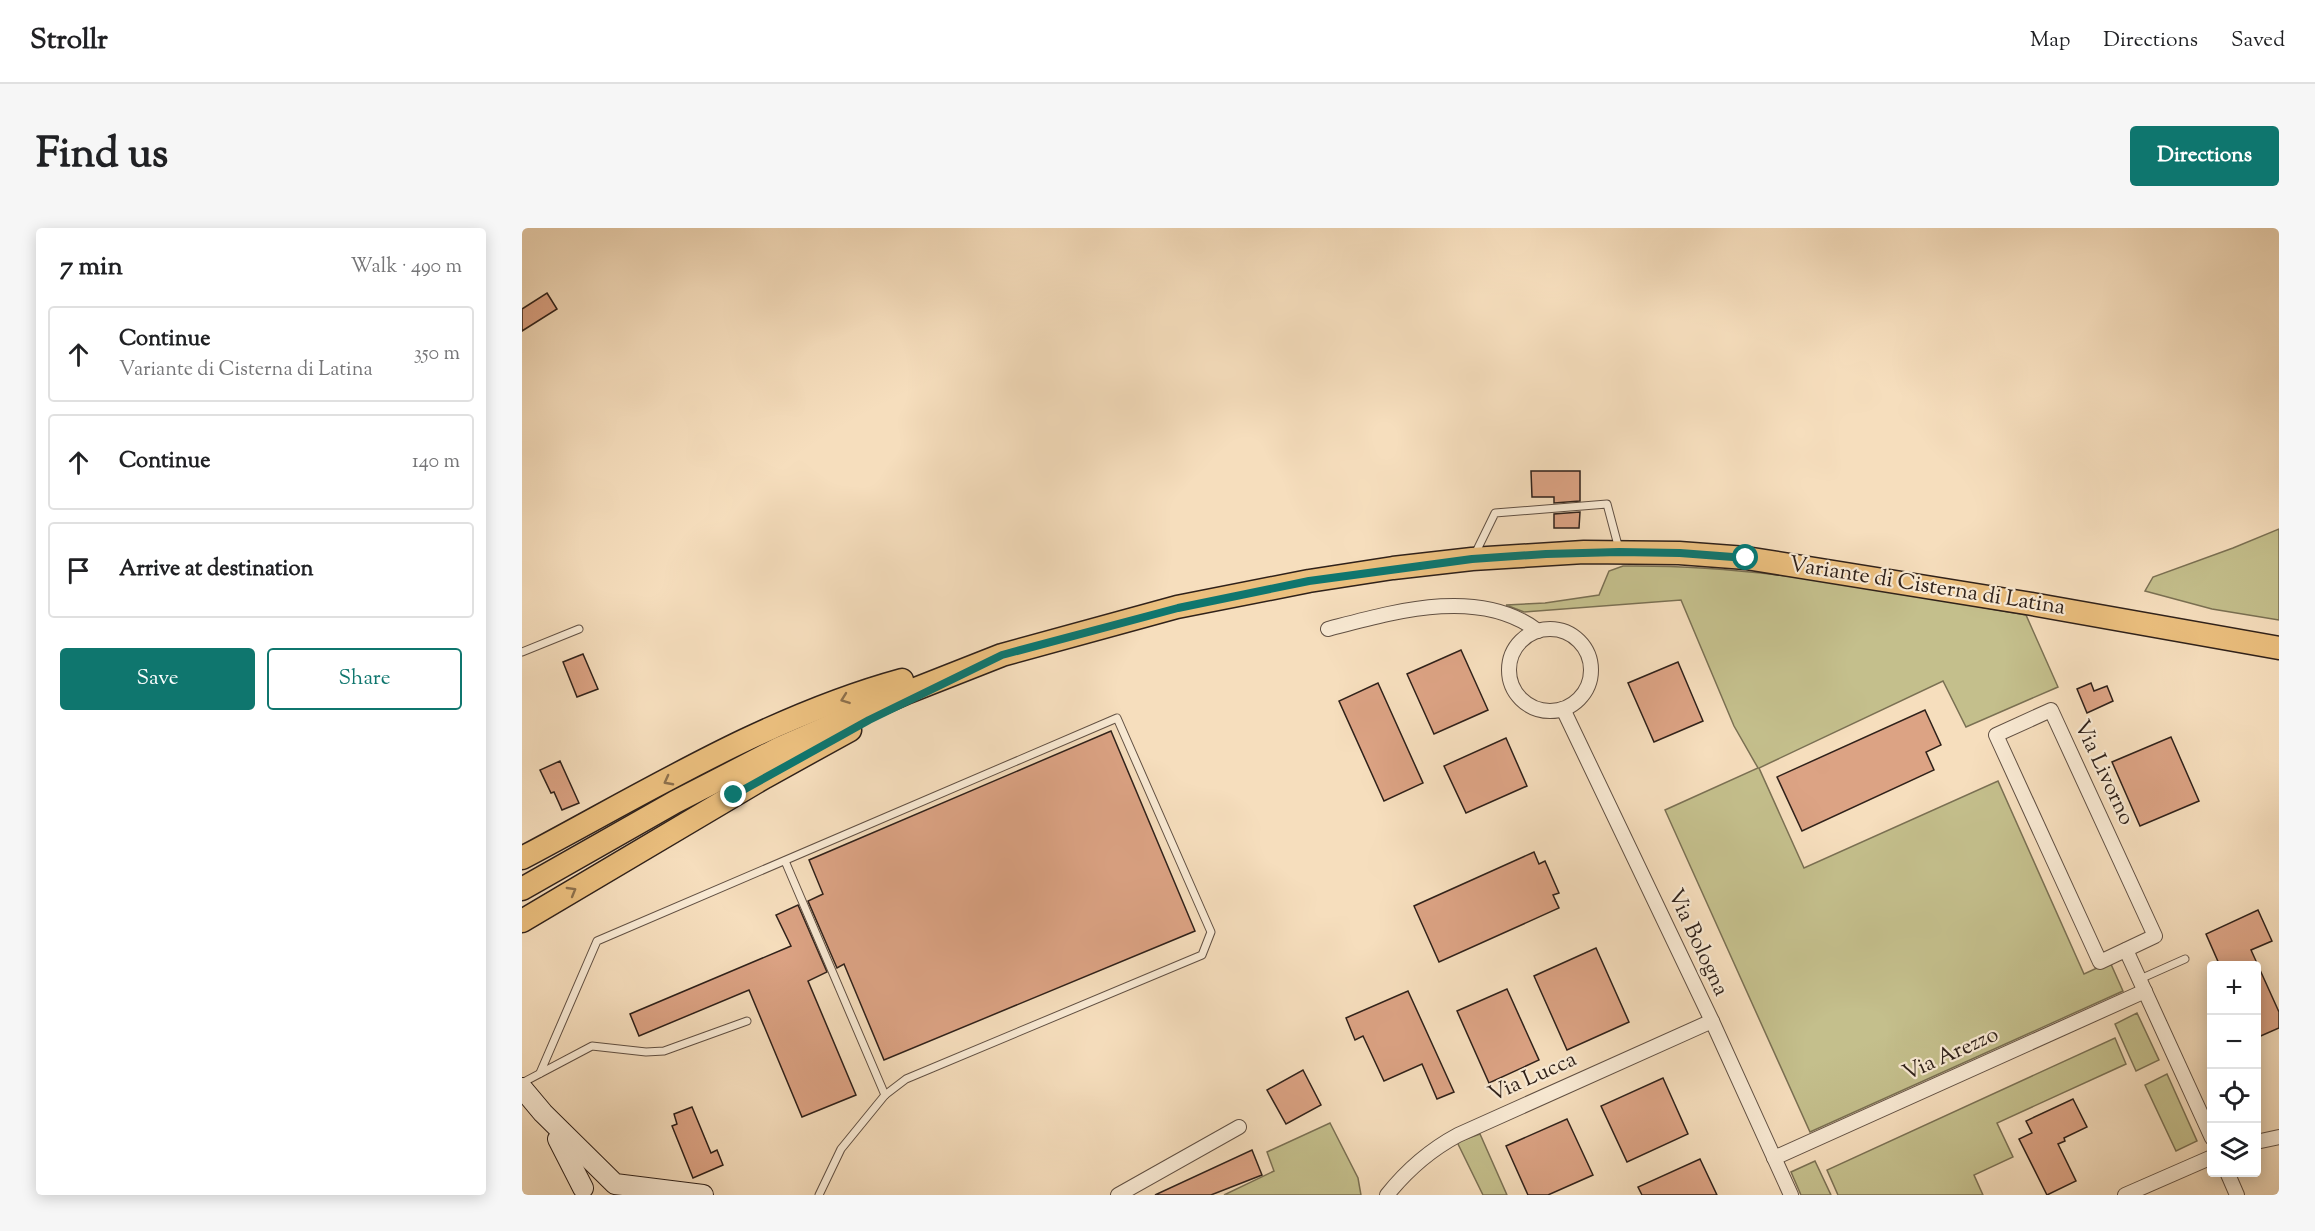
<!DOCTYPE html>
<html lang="en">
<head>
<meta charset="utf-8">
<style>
	body { margin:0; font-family:"Sorts Mill Goudy",serif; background:#f6f6f6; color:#202124 }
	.controls { position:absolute; right:18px; bottom:18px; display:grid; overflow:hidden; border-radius:6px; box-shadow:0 3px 15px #0003 }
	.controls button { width:54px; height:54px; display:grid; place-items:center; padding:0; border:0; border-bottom:2px solid #e0e0e0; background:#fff; color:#202124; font:30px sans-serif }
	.stop { position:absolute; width:18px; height:18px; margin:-14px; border:4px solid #0f766e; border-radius:50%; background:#fff }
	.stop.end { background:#0f766e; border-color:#fff; box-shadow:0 2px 6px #0008 }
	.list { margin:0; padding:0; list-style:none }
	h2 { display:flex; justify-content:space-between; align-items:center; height:78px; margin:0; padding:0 24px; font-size:26px }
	h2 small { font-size:20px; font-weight:400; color:#757577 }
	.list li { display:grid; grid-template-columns:39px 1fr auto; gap:18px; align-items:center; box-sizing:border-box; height:96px; margin:0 12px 12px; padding:0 12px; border:2px solid #e0e0e0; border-radius:6px }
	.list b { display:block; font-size:22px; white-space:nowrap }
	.list p { margin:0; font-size:20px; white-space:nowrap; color:#757577 }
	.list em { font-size:20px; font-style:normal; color:#757577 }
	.actions { display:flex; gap:12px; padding:18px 24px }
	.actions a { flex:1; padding:14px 0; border:2px solid #0f766e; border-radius:6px; text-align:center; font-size:21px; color:#0f766e }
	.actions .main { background:#0f766e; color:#fff }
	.icon { flex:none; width:33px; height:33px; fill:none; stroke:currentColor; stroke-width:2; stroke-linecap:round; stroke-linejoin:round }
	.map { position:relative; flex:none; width:1757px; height:967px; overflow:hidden; border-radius:6px }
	header { display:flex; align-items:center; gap:36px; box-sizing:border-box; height:84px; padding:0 30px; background:#fff; border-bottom:2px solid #e0e0e0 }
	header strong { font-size:28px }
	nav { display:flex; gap:33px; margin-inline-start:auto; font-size:21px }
	.intro { display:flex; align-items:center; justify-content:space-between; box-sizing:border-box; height:144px; padding:0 36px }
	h1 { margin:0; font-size:42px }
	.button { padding:15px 27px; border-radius:6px; background:#0f766e; color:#fff; font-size:21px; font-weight:700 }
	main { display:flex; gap:36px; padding:0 36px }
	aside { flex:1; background:#fff; border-radius:6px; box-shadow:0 3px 15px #0003 }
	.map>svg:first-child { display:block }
	.green { fill:#c4bf8c; stroke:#7a7053; stroke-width:1.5 }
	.building { fill:#dca384; stroke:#2f211a; stroke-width:1.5 }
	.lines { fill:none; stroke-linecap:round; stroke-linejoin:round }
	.service-casing { stroke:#615043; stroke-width:9 }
	.minor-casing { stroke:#615043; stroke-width:16 }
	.secondary-casing { stroke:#2f211a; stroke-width:22 }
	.primary-casing { stroke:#2f211a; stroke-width:25 }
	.service { stroke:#f9ead4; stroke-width:7 }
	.minor { stroke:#f9ead4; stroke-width:14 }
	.secondary { stroke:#f9ead4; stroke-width:20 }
	.primary { stroke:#ebbf7e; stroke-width:22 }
	.oneway { stroke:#8d704c }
	.route { stroke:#0f766e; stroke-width:8 }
	.labels { text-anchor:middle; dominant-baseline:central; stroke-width:4.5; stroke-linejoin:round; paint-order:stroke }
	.street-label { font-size:22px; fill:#2f211a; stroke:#f9ead4 }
</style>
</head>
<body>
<header>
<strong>Strollr</strong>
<nav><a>Map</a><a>Directions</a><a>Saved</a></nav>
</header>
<div class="intro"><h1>Find us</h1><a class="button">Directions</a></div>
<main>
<aside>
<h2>7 min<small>Walk · 490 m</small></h2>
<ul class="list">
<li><svg class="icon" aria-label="ahead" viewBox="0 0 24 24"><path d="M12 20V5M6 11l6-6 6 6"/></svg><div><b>Continue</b><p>Variante di Cisterna di Latina</p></div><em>350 m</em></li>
<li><svg class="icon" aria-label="ahead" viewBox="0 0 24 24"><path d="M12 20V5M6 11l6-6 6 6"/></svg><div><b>Continue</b></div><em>140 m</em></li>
<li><svg class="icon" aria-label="arrive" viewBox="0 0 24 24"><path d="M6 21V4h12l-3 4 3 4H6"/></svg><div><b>Arrive at destination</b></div></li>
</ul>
<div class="actions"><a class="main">Save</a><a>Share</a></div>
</aside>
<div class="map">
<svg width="1757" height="967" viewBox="0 0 1757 967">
	<rect width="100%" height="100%" fill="#f6debd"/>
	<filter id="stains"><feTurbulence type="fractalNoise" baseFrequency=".00333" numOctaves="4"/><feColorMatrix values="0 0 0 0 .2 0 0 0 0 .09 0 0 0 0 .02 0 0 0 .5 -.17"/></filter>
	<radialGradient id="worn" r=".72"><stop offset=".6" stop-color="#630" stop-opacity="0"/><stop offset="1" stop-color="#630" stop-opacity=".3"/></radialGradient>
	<g class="green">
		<polygon points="1757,301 1757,392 1690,381 1623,363 1631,349 1711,320"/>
		<path d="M 1101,338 C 1237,336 1370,364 1504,387 L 1536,459 L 1444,499 L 1421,453 L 1237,540 L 1282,640 L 1476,553 L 1562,746 L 1588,734 L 1601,763 L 1288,904 L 1143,582 L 1236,540 L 1212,498 L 1159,372 L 1002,384 L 984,377 L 1023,375 L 1077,367 L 1087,343 Z"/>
		<polygon points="1615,785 1637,832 1614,843 1593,796"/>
		<polygon points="1593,810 1604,836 1475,895 1491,929 1452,947 1461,967 1316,967 1305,942"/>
		<polygon points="1645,846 1675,913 1654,923 1623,857"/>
		<polygon points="808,895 836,950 839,967 702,967 752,943 745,924"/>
		<polygon points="958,906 985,967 961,967 935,914"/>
		<polygon points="1293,933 1309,967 1279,967 1269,944"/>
	</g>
	<g class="building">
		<polygon points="25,65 35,81 0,103 0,81"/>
		<polygon points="1009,243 1058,243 1058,273 1032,275 1032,269 1010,269"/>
		<polygon points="1058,284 1057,300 1032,300 1032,286"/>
		<polygon points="939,422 966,482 912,506 885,446"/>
		<polygon points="61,426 76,461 55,469 41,434"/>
		<polygon points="1156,434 1181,493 1132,514 1106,455"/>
		<polygon points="856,455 901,555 862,573 817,473"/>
		<polygon points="1569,455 1572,463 1585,458 1591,473 1565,485 1555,461"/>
		<polygon points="1403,482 1419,517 1404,524 1412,542 1280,603 1255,549"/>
		<polygon points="589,503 673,703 362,832 322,736 315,740 286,673 301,666 287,632"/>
		<polygon points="1649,509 1677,573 1618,598 1590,534"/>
		<polygon points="984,510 1005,558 944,585 922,538"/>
		<polygon points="38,533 57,575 40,582 32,564 29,565 18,542"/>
		<polygon points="1012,624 1017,636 1023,633 1037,665 1031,667 1037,680 917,734 892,678"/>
		<polygon points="276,677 305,744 286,753 334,867 280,889 227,762 117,808 108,786 269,718 254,687"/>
		<polygon points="1736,682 1750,713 1729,722 1757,784 1757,800 1734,810 1734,738 1698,738 1684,706"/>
		<polygon points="1074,720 1107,794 1045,822 1012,748"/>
		<polygon points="985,761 1017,832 967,855 935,783"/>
		<polygon points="886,763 932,864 915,871 900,836 862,853 841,808 833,812 824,790"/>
		<polygon points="781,842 799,877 764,896 745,862"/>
		<polygon points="1141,850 1166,906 1105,934 1079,878"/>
		<polygon points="1551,871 1565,899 1542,910 1543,913 1536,916 1554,953 1525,967 1497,911 1510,905 1504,893"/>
		<polygon points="170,879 189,925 195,922 201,937 171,950 150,898 155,896 152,886"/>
		<polygon points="1045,891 1071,947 1026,967 1006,967 984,918"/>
		<polygon points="730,922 740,947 689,967 633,967"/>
		<polygon points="1178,931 1195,967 1120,967 1116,959"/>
	</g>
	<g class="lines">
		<g class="service-casing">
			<g id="service">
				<polyline points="953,326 973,285 1085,276 1097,321"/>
				<polyline points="0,424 57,401"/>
				<polyline points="263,633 363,867"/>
				<polyline points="1618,751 1663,731"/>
				<polyline points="18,845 75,713 595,490 689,704 680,727 384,851 363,867 319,921 297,967"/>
				<polyline points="0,855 70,818 124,824 142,823 225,793"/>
			</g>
		</g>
		<g class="minor-casing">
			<g id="minor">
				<path d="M 806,401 C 871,384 957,358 1016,403"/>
				<circle cx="1028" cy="442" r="41"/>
				<polyline points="1041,481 1190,793 1269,967"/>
				<polygon points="1529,482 1633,708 1578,734 1474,507"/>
				<polyline points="1604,722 1690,910"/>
				<polyline points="1734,914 1757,909"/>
				<polyline points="1252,930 1623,763"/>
				<polyline points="1705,944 1715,967"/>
				<polyline points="596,967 717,899"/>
				<path d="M 865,967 C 885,942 908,922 936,907 L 1190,793"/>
				<polyline points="1603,967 1690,929"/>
			</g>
		</g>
		<g class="secondary-casing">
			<g id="secondary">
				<polyline points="0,860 21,885 93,956 181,967"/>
				<polyline points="36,911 61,960"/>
			</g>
		</g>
		<g class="primary-casing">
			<g id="primary">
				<path d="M 0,630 C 123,565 245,489 380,452"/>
				<polyline points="0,661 153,574 258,520 386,464 480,427 655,379 787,353 871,340 950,331 1062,324 1157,325 1224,330 1510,376 1757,420"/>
				<polyline points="0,693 243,549 328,502"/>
			</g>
		</g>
		<use href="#service" class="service"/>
		<use href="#minor" class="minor"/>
		<use href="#secondary" class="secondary"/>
		<use href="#primary" class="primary"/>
	</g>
	<defs><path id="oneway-chevron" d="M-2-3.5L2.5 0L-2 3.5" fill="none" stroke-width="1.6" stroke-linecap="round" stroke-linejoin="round" transform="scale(1.5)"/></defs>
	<g class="oneway">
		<use href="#oneway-chevron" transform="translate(323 471) rotate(160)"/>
		<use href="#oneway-chevron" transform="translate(146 553) rotate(152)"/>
		<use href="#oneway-chevron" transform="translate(50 663) rotate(-30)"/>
	</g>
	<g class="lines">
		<polyline class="route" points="212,567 347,492 480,427 656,380 787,353 950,331 1024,326 1097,324 1158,325 1224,330"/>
	</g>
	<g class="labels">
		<g class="street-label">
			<text transform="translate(1405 359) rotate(9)">Variante di Cisterna di Latina</text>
			<text transform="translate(1581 545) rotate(65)">Via Livorno</text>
			<text transform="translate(1175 715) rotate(65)">Via Bologna</text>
			<text transform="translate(1429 827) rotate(-24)">Via Arezzo</text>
			<text transform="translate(1011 850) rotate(-24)">Via Lucca</text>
		</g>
	</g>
	<rect width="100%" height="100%" filter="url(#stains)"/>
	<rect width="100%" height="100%" fill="url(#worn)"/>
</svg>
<div class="controls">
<button>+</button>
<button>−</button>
<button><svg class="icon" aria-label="locate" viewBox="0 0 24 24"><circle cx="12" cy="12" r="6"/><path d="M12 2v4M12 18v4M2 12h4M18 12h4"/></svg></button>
<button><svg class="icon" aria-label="layers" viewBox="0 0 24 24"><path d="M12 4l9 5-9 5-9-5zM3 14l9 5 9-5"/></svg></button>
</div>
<div class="stop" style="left:1224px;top:330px"></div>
<div class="stop end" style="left:212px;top:567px"></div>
</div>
</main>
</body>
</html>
